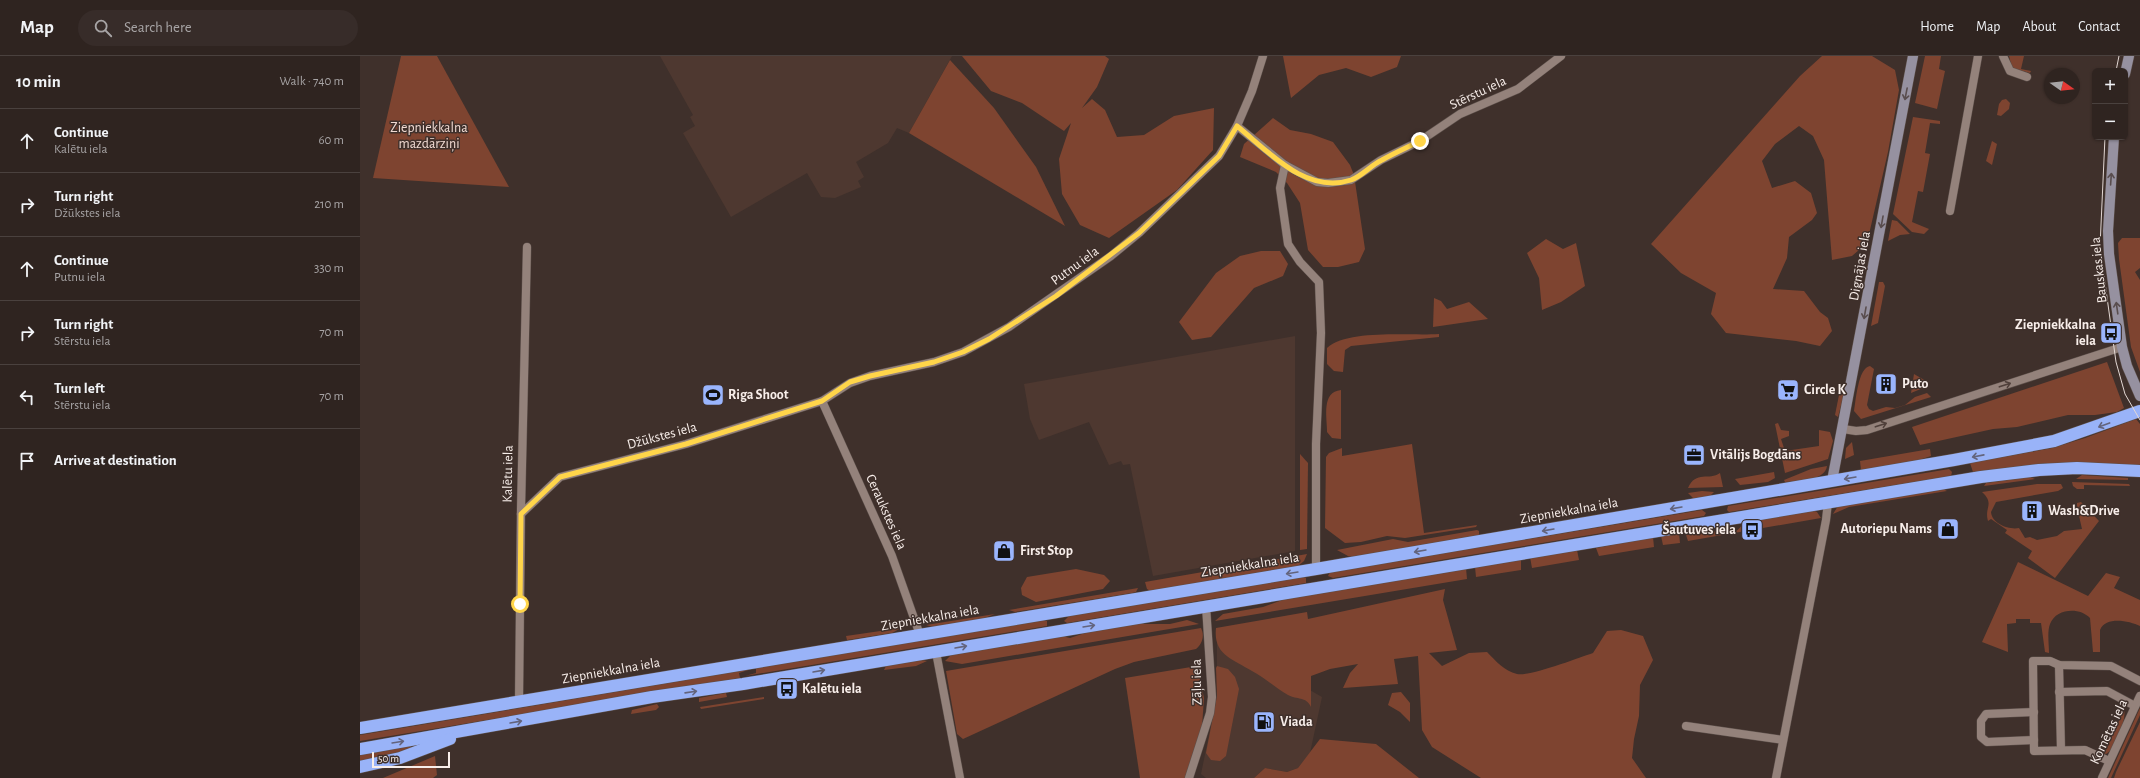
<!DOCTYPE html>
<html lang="en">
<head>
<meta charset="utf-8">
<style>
	body { margin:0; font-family:"Alegreya Sans",sans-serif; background:#372c29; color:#f1f3f6 }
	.controls { position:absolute; right:12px; top:12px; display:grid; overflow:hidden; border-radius:6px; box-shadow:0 1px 3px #0004 }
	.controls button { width:36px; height:36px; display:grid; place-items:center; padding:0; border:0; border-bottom:1px solid #4a413e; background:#2f2420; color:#f1f3f6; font:20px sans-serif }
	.compass { position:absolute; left:1684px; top:12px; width:36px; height:36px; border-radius:50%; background:#2f2420; box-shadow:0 1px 3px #0004; rotate:104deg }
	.scale { position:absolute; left:12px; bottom:10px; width:78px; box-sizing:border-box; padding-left:4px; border:2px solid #f8eeea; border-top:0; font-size:11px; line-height:14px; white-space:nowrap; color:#f8eeea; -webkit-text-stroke:3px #3f302b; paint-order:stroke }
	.stop { position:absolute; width:12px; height:12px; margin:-9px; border:3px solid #ffd54a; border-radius:50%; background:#fff }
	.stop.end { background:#ffd54a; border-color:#fff; box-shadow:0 1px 4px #0008 }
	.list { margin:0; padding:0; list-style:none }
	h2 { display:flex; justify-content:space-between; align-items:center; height:52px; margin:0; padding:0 16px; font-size:17px }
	h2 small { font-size:13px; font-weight:400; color:#a7a4a5 }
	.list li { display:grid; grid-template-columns:26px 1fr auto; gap:12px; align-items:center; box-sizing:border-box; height:64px; padding:0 16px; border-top:1px solid #4a413e }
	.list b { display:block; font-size:15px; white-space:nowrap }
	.list p { margin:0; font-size:13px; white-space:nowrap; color:#a7a4a5 }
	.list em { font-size:13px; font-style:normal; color:#a7a4a5 }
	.icon { flex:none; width:22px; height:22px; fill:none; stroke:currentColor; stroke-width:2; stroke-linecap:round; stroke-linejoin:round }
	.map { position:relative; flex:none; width:1780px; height:722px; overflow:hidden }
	header { display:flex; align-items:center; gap:24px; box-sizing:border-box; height:56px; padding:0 20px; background:#2f2420; border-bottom:1px solid #4a413e }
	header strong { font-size:19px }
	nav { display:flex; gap:22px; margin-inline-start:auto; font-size:14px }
	.search { width:280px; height:36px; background:#372c29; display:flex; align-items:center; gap:10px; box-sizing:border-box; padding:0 14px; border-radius:22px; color:#a7a4a5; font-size:15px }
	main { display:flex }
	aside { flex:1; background:#2f2420 }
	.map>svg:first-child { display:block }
	.built { fill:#4e3830 }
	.green { fill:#7e4430 }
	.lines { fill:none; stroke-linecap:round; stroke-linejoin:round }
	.street-casing { stroke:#5d504b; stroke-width:9 }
	.secondary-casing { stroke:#5d504b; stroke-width:11 }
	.highway-casing { stroke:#5d504b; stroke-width:13 }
	.street { stroke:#94827b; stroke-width:8 }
	.secondary { stroke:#9691a0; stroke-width:10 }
	.highway { stroke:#99b3f8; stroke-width:12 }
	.tram { stroke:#e3d8d4; stroke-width:1 }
	.oneway { stroke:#594d4e }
	.oneway2 { stroke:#50403b }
	.oneway3 { stroke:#63647d }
	.route { stroke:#ffd54a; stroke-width:5 }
	.labels { text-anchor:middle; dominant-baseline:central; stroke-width:3; stroke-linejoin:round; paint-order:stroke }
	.street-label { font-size:14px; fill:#f8eeea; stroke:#3f302b }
	.park-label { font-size:14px; fill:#f1dad2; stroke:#3f302b }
	.poi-label { font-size:14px; font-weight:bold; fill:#f8eeea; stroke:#3f302b; text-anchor:start }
</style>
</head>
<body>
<header>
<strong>Map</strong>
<div class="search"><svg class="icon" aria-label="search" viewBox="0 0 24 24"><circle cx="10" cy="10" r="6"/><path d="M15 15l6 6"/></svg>Search here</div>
<nav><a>Home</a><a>Map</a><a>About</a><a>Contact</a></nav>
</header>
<main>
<aside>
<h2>10 min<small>Walk · 740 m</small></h2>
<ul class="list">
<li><svg class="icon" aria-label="ahead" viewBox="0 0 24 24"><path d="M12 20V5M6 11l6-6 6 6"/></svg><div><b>Continue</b><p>Kalētu iela</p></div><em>60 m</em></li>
<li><svg class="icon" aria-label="right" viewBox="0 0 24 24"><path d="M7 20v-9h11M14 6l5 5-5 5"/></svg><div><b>Turn right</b><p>Džūkstes iela</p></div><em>210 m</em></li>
<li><svg class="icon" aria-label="ahead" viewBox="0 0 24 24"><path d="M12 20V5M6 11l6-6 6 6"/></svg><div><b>Continue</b><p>Putnu iela</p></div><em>330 m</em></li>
<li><svg class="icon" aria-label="right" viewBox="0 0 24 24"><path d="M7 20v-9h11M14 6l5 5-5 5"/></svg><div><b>Turn right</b><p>Stērstu iela</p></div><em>70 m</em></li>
<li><svg class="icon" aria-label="left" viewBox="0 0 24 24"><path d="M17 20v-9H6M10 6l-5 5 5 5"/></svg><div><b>Turn left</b><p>Stērstu iela</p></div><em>70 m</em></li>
<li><svg class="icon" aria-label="arrive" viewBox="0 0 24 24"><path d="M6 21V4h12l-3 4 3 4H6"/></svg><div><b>Arrive at destination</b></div></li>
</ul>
</aside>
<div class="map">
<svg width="1780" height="722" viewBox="0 0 1780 722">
	<rect width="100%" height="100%" fill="#3f302b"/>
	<g class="built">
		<polygon points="300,0 592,0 549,77 537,72 528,87 496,106 504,121 498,125 501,131 475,142 461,141 447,117 371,161 323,77 335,70 330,61 333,59"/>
		<polygon points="935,280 935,495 793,520 770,408 763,409 761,405 749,409 729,366 679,384 670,363 664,328"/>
		<polygon points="857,581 962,641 950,697 938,712 927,716 905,712 894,722 846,722 841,718 857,640"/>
	</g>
	<g class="green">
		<polygon points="41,0 77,0 149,131 13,122"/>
		<polygon points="602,0 745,0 749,3 737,31 722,52 732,43 745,54 757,81 784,79 814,60 854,52 853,94 817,134 749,182 720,169 702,138 699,103 711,67 704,75 662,47 631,35"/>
		<polygon points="923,0 1041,0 1037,11 1011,21 986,12 959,19 931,42"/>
		<polygon points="1462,0 1512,0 1535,14 1539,34 1528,96 1507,187 1492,200 1472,204 1464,104 1453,80 1439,70 1415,88 1402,105 1412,132 1435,125 1451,137 1457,157 1452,164 1429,181 1427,202 1413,233 1444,235 1460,256 1468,262 1472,275 1460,290 1436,285 1366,277 1351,258 1356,237 1321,217 1291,188 1440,20"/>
		<polygon points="1565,0 1581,0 1579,13 1585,15 1577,53 1555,47"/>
		<polygon points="1649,0 1664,0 1661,13 1671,15 1670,17 1652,12"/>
		<polygon points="590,4 634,52 676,111 705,170 549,77"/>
		<polygon points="1646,43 1650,47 1649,53 1641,60 1637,59 1639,48 1642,44"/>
		<polygon points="1553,61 1580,65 1580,68 1570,67 1565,97 1570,98 1563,136 1558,135 1552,166 1569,173 1564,178 1552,176 1533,158"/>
		<polygon points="913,62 930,74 951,78 973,86 990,109 994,119 1005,193 999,206 978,211 963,211 948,194 940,147 927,127 916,116 880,101 884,88"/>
		<polygon points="1632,85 1637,88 1632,109 1626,105"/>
		<polygon points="1532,164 1537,165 1550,178 1540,179 1528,185"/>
		<polygon points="1762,182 1780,182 1780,212 1775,216 1780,224 1780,316 1771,291 1759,203 1758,187"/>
		<polygon points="1186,183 1203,193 1216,187 1225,230 1201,246 1182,254 1179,222 1167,197"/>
		<polygon points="901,195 920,195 928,208 923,220 894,232 851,281 832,284 819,266 856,217 880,200"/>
		<polygon points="1519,226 1523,226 1525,230 1518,267 1511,270"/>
		<polygon points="1074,242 1081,245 1087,253 1109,246 1128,263 1073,271"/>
		<path d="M 1079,278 L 1079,281 L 991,290 L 985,294 L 983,316 L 974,315 L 967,308 L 967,292 C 988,273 1049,280 1079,278 Z"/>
		<polygon points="1747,306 1764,352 1757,356 1735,359 1708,359 1657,371 1633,373 1560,389 1552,371"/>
		<path d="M 1510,310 L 1514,313 L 1507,349 L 1509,353 L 1513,355 L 1526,351 L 1535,352 L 1545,349 L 1555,341 L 1567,337 L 1571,341 L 1501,363 L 1494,355 C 1496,344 1498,312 1510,310 Z"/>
		<polygon points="1554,318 1566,325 1568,330 1551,337"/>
		<polygon points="1484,328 1486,330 1478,361 1475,359 1481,329"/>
		<path d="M 981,334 L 981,383 L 972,382 L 967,376 C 967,361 961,336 981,334 Z"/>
		<polygon points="1776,363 1780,368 1780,409 1688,407 1613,416 1610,407 1692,392 1725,382"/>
		<polygon points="1418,367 1421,374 1429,375 1429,380 1421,383 1425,395 1459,390 1459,374 1470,376 1473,385 1468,403 1425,417 1415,368"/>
		<polygon points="1492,386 1494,399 1485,403 1486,392"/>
		<polygon points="1052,388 1064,477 1117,469 1116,471 1045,482 1027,480 1001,486 985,487 965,472 966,401 969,397 982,392 982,400"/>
		<polygon points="1570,393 1571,400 1559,404 1501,414 1500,405"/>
		<polygon points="940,398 948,407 947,493 940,494"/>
		<path d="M 1467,410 C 1465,425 1437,425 1425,426 L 1424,424 L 1451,413 Z"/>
		<polygon points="1589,413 1592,416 1591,420 1369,456 1367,454 1368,450"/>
		<polygon points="1414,416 1415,422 1408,426 1380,429 1375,423"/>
		<path d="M 1360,417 L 1363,431 L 1328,432 C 1336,414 1349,425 1360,417 Z"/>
		<polygon points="1722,419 1768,422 1768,424 1716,423"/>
		<polygon points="1670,421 1675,423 1624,430 1626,427"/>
		<polygon points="1712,426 1769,428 1770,430 1724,429 1724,433 1717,433 1713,430"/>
		<path d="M 1677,428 L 1701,428 L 1703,432 L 1698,435 L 1636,446 L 1631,456 C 1632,468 1649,474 1659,472 L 1665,482 L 1670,481 L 1677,484 L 1697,480 L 1704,475 L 1722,473 L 1717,451 L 1717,447 L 1721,446 L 1739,465 L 1695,522 L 1668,502 L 1672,495 L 1645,477 L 1647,474 L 1631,463 L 1628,465 C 1624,451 1635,448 1622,436 Z"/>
		<polygon points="1583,433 1587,435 1489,451 1473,458 1478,450"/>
		<polygon points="1342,435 1354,436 1350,440 1334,443 1328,437"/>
		<polygon points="1342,454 1346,457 1344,460 973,522 968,520 970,516"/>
		<path d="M 1452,454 L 1457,456 L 1461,462 L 1328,485 L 1326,479 L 1344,476 L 1344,472 L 1348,471 C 1360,481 1375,482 1383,467 Z"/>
		<polygon points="1117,474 1119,475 1119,479 992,501 988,500 977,494 1033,483 1048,486"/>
		<polygon points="1319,477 1320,487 1303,489 1301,480"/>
		<polygon points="1293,481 1294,491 1239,500 1236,492"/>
		<polygon points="1217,494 1219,504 1172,512 1170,501"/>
		<polygon points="947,498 944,505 938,510 792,536 787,533 785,526"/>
		<polygon points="1161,503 1161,514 1116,521 1115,511"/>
		<path d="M 1658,506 L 1728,540 L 1746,517 L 1760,521 L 1754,532 L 1780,544 L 1780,570 C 1769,565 1746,560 1740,574 L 1740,596 L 1733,596 L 1730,562 C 1720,551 1696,552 1690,568 C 1687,576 1689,588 1689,597 L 1685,596 L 1681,567 L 1670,567 L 1670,563 L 1656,563 L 1656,567 L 1647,568 L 1648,596 L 1622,586 Z"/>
		<polygon points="1106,512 1107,523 855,565 863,558 903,551 925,543"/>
		<polygon points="716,513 744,519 750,525 743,533 676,546 662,539 661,532 667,521"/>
		<polygon points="944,521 946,522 946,527 707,567 704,565 709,560"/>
		<polygon points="778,532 776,536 772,537 655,556 649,554"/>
		<path d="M 1085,533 L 1083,544 L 1097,594 L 1069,597 L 1082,610 L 1109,597 L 1127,596 C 1136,605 1144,615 1157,618 C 1169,621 1218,602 1233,597 L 1247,575 L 1261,574 L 1283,580 L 1293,604 L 1280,629 L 1279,660 L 1274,683 L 1272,702 L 1286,722 L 1121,722 L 1072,691 L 1062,674 L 1058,600 L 1034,603 L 1038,628 L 983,632 L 990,617 L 998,608 L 970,613 L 951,620 L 951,651 C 946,640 937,644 928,639 C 916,632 905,622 892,615 C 873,603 853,599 856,572 L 947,556 L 948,563 Z"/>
		<polygon points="635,558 622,563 573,571 566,569"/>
		<polygon points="682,564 687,565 687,570 385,620 396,617 396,612"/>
		<polygon points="827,564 839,568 602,608 585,605 590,600 594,598 702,580 710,582 725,577 776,568 810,568"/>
		<polygon points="541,572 532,577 487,584 486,580"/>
		<path d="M 841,572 C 845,580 842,588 836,593 L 774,606 L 755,613 L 603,683 L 597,678 L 586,615 Z"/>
		<polygon points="561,604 567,605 556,610 524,614 526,610"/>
		<polygon points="837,610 844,642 842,671 825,722 780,722 765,622"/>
		<polygon points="857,610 868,613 875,621 879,633 866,700 860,705 851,704 846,697 857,640 856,612"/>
		<polygon points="391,613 379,617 380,622 0,685 0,679"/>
		<polygon points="1041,636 1050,647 1050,666 1040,656 1028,649 1032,637"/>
		<polygon points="366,637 367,641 339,646 339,642"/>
		<polygon points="404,641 404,643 341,653 340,651"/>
		<polygon points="297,648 299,651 296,654 271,658 272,654"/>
		<polygon points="1780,652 1780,659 1751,722 1748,722"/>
		<path d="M 1764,654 C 1767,663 1754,695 1746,698 L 1744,697 Z"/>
		<polygon points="1780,666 1780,722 1754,722 1756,716"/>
		<polygon points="960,683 1016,688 1059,722 894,722 905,712 927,716 938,712"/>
		<polygon points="51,689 51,693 0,706 0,698"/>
		<polygon points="75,700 77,719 73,722 23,722"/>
	</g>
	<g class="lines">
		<g class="street-casing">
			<g id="street">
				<polyline points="1643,0 1650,15 1667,21"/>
				<polyline points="877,70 925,109 957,126 968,127 991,124 1021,104 1060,85 1100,58 1158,33 1201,0"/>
				<polyline points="925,109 920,132 928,188 940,206 959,226 961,277 956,388 956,513"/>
				<polyline points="1590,155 1618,0"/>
				<polyline points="462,345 532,500 560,579"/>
				<polyline points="1483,373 1496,375 1507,374 1762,291"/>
				<polyline points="161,458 200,421 326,388 462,345 490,327 510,320 574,306 603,296 649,271 751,200 779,177 859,100 877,70 892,35 903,0"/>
				<polyline points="576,596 600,722"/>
				<polyline points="1699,609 1701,694"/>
				<polyline points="1699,636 1747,635 1775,650"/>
				<polyline points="159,645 161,453 167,191"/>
				<polyline points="1674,656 1626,658 1621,665 1621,681 1627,686 1674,684"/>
				<polyline points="1326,670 1423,684"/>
				<polyline points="1749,705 1725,694 1674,695 1673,605 1690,605 1699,609 1751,610 1780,625"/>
				<polyline points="829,722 850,657 852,641 846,550"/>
				<polyline points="1416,722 1466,464 1468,446"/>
				<polyline points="1742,722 1780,640"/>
			</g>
		</g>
		<g class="secondary-casing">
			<g id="secondary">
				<polyline points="1765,18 1769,0"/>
				<polyline points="1754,81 1748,175 1749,198 1762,291 1767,310 1780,340"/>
				<polyline points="1472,425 1553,0"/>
			</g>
		</g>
		<g class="highway-casing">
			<g id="highway">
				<polyline points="0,672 956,513 1594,404 1694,385 1780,355"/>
				<polyline points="0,693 292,641 383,628 1621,421 1679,414 1717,412 1780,415"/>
				<polyline points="0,711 40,702 90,683"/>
			</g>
		</g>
		<use href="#street" class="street"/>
		<use href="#secondary" class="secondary"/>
		<use href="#highway" class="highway"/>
		<g class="tram">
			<polyline points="1756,15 1759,0"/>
			<polyline points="1745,81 1740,191 1756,306 1765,338 1780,364"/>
		</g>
	</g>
	<defs><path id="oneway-shaft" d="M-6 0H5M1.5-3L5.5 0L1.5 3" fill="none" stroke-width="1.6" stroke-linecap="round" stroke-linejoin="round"/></defs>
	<g class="oneway">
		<use href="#oneway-shaft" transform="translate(1546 38) rotate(101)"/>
		<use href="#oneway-shaft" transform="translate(1751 123) rotate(-86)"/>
		<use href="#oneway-shaft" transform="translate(1522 166) rotate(100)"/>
		<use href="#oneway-shaft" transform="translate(1757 252) rotate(-98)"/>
		<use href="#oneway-shaft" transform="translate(1505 257) rotate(100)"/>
	</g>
	<g class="oneway2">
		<use href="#oneway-shaft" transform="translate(1645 329) rotate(-18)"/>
		<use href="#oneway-shaft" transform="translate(1521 369) rotate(-18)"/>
	</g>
	<g class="oneway3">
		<use href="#oneway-shaft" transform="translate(1744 369) rotate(160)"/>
		<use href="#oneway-shaft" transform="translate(1618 400) rotate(169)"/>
		<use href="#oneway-shaft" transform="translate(1490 422) rotate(170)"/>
		<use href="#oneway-shaft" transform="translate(1316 452) rotate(170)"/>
		<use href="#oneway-shaft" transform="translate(1188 474) rotate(170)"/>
		<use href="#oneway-shaft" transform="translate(1060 495) rotate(170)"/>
		<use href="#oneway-shaft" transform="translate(932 517) rotate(171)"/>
		<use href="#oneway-shaft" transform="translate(729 570) rotate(-9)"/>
		<use href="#oneway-shaft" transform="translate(601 591) rotate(-10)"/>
		<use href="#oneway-shaft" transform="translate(459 615) rotate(-10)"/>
		<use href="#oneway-shaft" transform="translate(331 636) rotate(-8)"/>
		<use href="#oneway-shaft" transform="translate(156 666) rotate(-10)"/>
		<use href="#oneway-shaft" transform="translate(38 686) rotate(-9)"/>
	</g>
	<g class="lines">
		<path class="route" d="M 160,548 L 161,458 L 200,421 L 326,388 L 462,345 L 490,326 L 510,320 L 574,306 L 603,296 L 629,283 L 696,240 L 779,177 L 859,100 L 877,70 C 908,95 946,139 991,124 C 1002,120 1011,109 1022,104 C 1034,97 1048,91 1060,85"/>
	</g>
	<defs>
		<g id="bus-square" transform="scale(1.15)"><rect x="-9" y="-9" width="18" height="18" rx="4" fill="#9ab5fd" stroke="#3f302b"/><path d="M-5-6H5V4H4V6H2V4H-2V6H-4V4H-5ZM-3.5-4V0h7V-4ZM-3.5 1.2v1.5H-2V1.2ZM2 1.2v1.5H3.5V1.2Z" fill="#111"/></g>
		<g id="building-square" transform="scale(1.15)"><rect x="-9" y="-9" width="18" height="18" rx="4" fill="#9ab5fd" stroke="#3f302b"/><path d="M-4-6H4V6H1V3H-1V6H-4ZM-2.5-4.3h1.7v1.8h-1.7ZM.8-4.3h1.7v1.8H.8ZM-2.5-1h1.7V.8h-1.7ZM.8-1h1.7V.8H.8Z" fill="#111"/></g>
		<g id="supermarket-square" transform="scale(1.15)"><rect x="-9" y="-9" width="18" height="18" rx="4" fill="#9ab5fd" stroke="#3f302b"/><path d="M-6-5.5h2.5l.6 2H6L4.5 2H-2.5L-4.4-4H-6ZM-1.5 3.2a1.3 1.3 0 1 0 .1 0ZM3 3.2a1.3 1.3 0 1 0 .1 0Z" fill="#111"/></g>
		<g id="stadium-square" transform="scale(1.15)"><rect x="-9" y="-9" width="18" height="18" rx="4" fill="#9ab5fd" stroke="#3f302b"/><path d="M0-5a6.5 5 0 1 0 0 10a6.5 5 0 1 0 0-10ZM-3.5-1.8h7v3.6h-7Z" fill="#111"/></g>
		<g id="office-square" transform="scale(1.15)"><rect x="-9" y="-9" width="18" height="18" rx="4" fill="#9ab5fd" stroke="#3f302b"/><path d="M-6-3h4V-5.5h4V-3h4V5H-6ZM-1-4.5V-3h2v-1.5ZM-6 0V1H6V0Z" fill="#111"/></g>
		<g id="shop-square" transform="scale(1.15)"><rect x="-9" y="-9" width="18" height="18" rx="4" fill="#9ab5fd" stroke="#3f302b"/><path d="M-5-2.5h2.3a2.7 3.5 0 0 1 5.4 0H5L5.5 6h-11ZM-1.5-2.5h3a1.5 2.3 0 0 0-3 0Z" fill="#111"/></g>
		<g id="fuel-square" transform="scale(1.15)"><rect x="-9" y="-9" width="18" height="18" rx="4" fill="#9ab5fd" stroke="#3f302b"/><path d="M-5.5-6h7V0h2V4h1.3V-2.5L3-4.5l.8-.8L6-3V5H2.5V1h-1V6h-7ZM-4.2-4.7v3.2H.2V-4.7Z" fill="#111"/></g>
	</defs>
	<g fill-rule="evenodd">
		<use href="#bus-square" x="1751" y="277"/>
		<use href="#building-square" x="1526" y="328"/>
		<use href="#supermarket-square" x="1428" y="334"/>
		<use href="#stadium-square" x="353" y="339"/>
		<use href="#office-square" x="1334" y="399"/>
		<use href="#building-square" x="1672" y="455"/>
		<use href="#shop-square" x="1588" y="473"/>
		<use href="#bus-square" x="1392" y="474"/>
		<use href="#shop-square" x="644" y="495"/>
		<use href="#bus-square" x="427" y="633"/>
		<use href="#fuel-square" x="904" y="666"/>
	</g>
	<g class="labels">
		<g class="street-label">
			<text transform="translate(1118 37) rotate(-25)">Stērstu iela</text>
			<text transform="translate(715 210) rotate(-36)">Putnu iela</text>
			<text transform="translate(1500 210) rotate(-80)">Dignājas iela</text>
			<text transform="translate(1739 214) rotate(-96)">Bauskas iela</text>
			<text transform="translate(302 380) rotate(-15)">Džūkstes iela</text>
			<text transform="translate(148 418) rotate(-89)">Kalētu iela</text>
			<text transform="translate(1209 455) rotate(-10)">Ziepniekkalna iela</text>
			<text transform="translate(526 456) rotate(66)">Ceraukstes iela</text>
			<text transform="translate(890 509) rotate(-9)">Ziepniekkalna iela</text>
			<text transform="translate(570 562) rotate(-10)">Ziepniekkalna iela</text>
			<text transform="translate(251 615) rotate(-10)">Ziepniekkalna iela</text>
			<text transform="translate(837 626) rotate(-91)">Zāļu iela</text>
			<text transform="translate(1749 676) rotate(-65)">Komētas iela</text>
		</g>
		<g class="park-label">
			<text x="69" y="72">Ziepniekkalna<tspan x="69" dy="16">mazdārziņi</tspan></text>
		</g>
		<g class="poi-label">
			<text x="1736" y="269" text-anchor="end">Ziepniekkalna<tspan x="1736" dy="16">iela</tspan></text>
			<text x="1542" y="328">Puto</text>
			<text x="1444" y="334">Circle K</text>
			<text x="368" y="339">Riga Shoot</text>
			<text x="1350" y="399">Vitālijs Bogdāns</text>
			<text x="1688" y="455">Wash&amp;Drive</text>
			<text x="1572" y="473" text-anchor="end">Autoriepu Nams</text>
			<text x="1376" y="474" text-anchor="end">Šautuves iela</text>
			<text x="660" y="495">First Stop</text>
			<text x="442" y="633">Kalētu iela</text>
			<text x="920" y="666">Viada</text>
		</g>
	</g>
</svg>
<div class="controls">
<button>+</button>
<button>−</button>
</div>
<svg class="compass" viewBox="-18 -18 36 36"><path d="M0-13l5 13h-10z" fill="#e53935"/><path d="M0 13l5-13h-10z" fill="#a7a4a5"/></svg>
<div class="scale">50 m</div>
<div class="stop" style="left:160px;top:548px"></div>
<div class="stop end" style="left:1060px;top:85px"></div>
</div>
</main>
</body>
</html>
